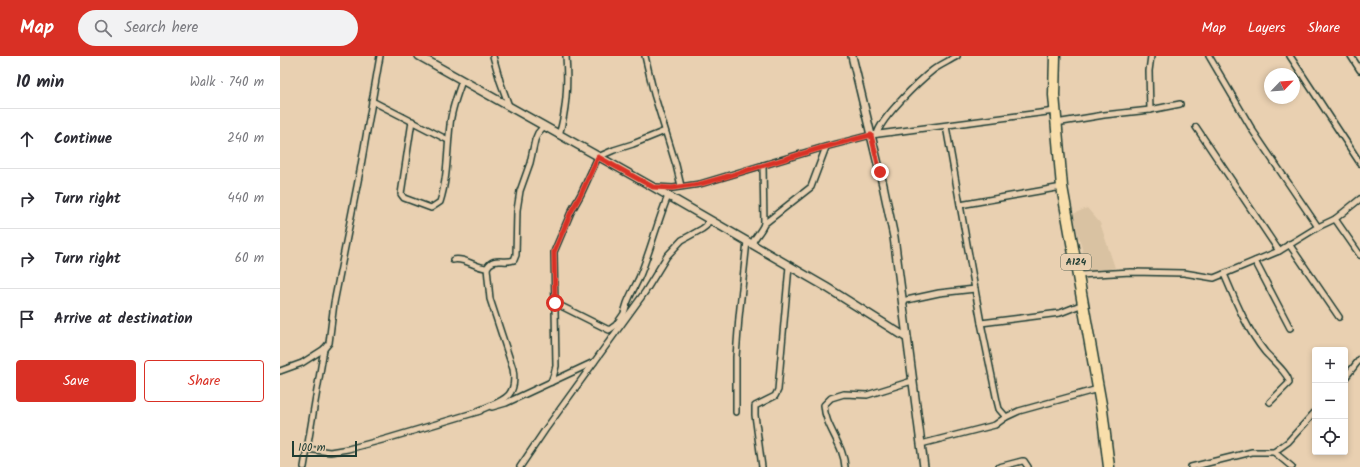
<!DOCTYPE html>
<html lang="en">
<head>
<meta charset="utf-8">
<style>
	body { margin:0; font-family:Kalam,sans-serif; background:#f2f2f3; color:#2b2b33 }
	.controls { position:absolute; right:12px; bottom:12px; display:grid; overflow:hidden; border-radius:4px; box-shadow:0 2px 6px #0003 }
	.controls button { width:36px; height:36px; display:grid; place-items:center; padding:0; border:0; border-bottom:1px solid #e1e1e2; background:#fff; color:#2b2b33; font:20px sans-serif }
	.compass { position:absolute; left:984px; top:12px; width:36px; height:36px; border-radius:50%; background:#fff; box-shadow:0 2px 6px #0003; rotate:65deg }
	.scale { position:absolute; left:12px; bottom:10px; width:65px; box-sizing:border-box; padding-left:4px; border:2px solid #1f3d34; border-top:0; font-size:11px; line-height:14px; white-space:nowrap; color:#1f3d34; -webkit-text-stroke:3px #e9d0b1; paint-order:stroke }
	.stop { position:absolute; width:12px; height:12px; margin:-9px; border:3px solid #d93025; border-radius:50%; background:#fff }
	.stop.end { background:#d93025; border-color:#fff; box-shadow:0 1px 4px #0008 }
	.list { margin:0; padding:0; list-style:none }
	h2 { display:flex; justify-content:space-between; align-items:center; height:52px; margin:0; padding:0 16px; font-size:17px }
	h2 small { font-size:13px; font-weight:400; color:#7c7c81 }
	.list li { display:grid; grid-template-columns:26px 1fr auto; gap:12px; align-items:center; box-sizing:border-box; height:60px; padding:0 16px; border-top:1px solid #e1e1e2 }
	.list b { display:block; font-size:15px; white-space:nowrap }
	.list em { font-size:13px; font-style:normal; color:#7c7c81 }
	.actions { display:flex; gap:8px; padding:12px 16px }
	.actions a { flex:1; padding:9px 0; border:1px solid #d93025; border-radius:4px; text-align:center; font-size:14px; color:#d93025 }
	.actions .main { background:#d93025; color:#fff }
	.icon { flex:none; width:22px; height:22px; fill:none; stroke:currentColor; stroke-width:2; stroke-linecap:round; stroke-linejoin:round }
	.map { position:relative; flex:none; width:1080px; height:411px; overflow:hidden }
	header { display:flex; align-items:center; gap:24px; box-sizing:border-box; height:56px; padding:0 20px; background:#d93025; color:#fff }
	header strong { font-size:19px }
	nav { display:flex; gap:22px; margin-inline-start:auto; font-size:14px }
	.search { width:280px; height:36px; background:#f2f2f3; display:flex; align-items:center; gap:10px; box-sizing:border-box; padding:0 14px; border-radius:22px; color:#7c7c81; font-size:15px }
	main { display:flex }
	aside { flex:1; background:#fff }
	.map>svg:first-child { display:block }
	.built { fill:#d9c2a2 }
	.lines { fill:none; stroke-linecap:round; stroke-linejoin:round }
	.street-casing { stroke:#1f3d34; stroke-width:8 }
	.secondary-casing { stroke:#1f3d34; stroke-width:10 }
	.highway-casing { stroke:#1f3d34; stroke-width:13 }
	.street { stroke:#e9d0b1; stroke-width:5 }
	.secondary { stroke:#e9d0b1; stroke-width:7 }
	.highway { stroke:#f8deab; stroke-width:10 }
	.route { stroke:#d93025; stroke-width:5 }
	.labels { text-anchor:middle; dominant-baseline:central; stroke-width:3.5; stroke-linejoin:round; paint-order:stroke }
	.shield { fill:#e9d0b1; stroke:#5c695a; stroke-width:1 }
	.shield-label { font-size:10px; font-weight:bold; fill:#1f3d34 }
</style>
</head>
<body>
<header>
<strong>Map</strong>
<div class="search"><svg class="icon" aria-label="search" viewBox="0 0 24 24"><circle cx="10" cy="10" r="6"/><path d="M15 15l6 6"/></svg>Search here</div>
<nav><a>Map</a><a>Layers</a><a>Share</a></nav>
</header>
<main>
<aside>
<h2>10 min<small>Walk · 740 m</small></h2>
<ul class="list">
<li><svg class="icon" aria-label="ahead" viewBox="0 0 24 24"><path d="M12 20V5M6 11l6-6 6 6"/></svg><div><b>Continue</b></div><em>240 m</em></li>
<li><svg class="icon" aria-label="right" viewBox="0 0 24 24"><path d="M7 20v-9h11M14 6l5 5-5 5"/></svg><div><b>Turn right</b></div><em>440 m</em></li>
<li><svg class="icon" aria-label="right" viewBox="0 0 24 24"><path d="M7 20v-9h11M14 6l5 5-5 5"/></svg><div><b>Turn right</b></div><em>60 m</em></li>
<li><svg class="icon" aria-label="arrive" viewBox="0 0 24 24"><path d="M6 21V4h12l-3 4 3 4H6"/></svg><div><b>Arrive at destination</b></div></li>
</ul>
<div class="actions"><a class="main">Save</a><a>Share</a></div>
</aside>
<div class="map">
<svg width="1080" height="411" viewBox="0 0 1080 411">
	<rect width="100%" height="100%" fill="#e9d0b1"/>
	<filter id="ink" filterUnits="userSpaceOnUse"><feTurbulence type="fractalNoise" baseFrequency=".025" numOctaves="2"/><feDisplacementMap in="SourceGraphic" scale="8" xChannelSelector="R" yChannelSelector="G"/><feConvolveMatrix kernelMatrix="1 2 1 2 8 2 1 2 1" color-interpolation-filters="sRGB"/></filter>
	<g filter="url(#ink)">
		<polygon class="built" points="807,152 820,167 835,212 808,216 793,158"/>
		<g class="lines">
			<g class="street-casing">
				<g id="street">
					<polyline points="213,0 220,25 229,50"/>
					<polyline points="365,0 374,38 396,109 401,130"/>
					<polyline points="1010,0 1080,107"/>
					<polyline points="1071,0 1080,14"/>
					<polyline points="92,45 168,84"/>
					<polyline points="870,54 869,15 871,0"/>
					<path d="M 132,65 L 121,138 L 124,142 L 151,152 L 160,146 C 168,121 167,95 170,69 C 171,54 177,39 182,25"/>
					<polyline points="776,67 824,59 870,54 900,48"/>
					<polyline points="666,70 701,267 717,345 719,353 726,361"/>
					<polyline points="916,71 999,195"/>
					<path d="M 597,78 C 601,62 639,25 653,14 C 660,9 669,5 677,0"/>
					<path d="M 279,79 C 287,53 288,27 286,0"/>
					<polyline points="375,131 393,132 420,128 541,92 591,79 775,55"/>
					<polyline points="680,149 782,131"/>
					<polyline points="1055,163 1080,199"/>
					<polyline points="484,168 531,131 546,91"/>
					<polyline points="1038,171 1055,163 1080,143"/>
					<path d="M 472,188 C 475,180 481,176 484,168 L 483,109"/>
					<polyline points="1009,188 1059,261"/>
					<path d="M 173,204 C 184,201 196,212 207,212"/>
					<polyline points="975,205 1010,272"/>
					<path d="M 944,218 C 956,246 966,272 985,296 C 991,303 1010,319 1009,327 L 990,346"/>
					<polyline points="799,219 851,216 904,217 934,222 999,195 1038,171 973,75 929,0"/>
					<polyline points="622,245 659,237 695,233"/>
					<polyline points="275,247 329,274 336,269 343,259"/>
					<path d="M 343,265 C 344,249 352,237 359,222 C 370,196 377,167 388,140"/>
					<polyline points="701,267 772,258 780,257 803,248"/>
					<polyline points="0,315 22,307 44,293 49,287 54,247 80,115 100,0"/>
					<polyline points="1065,322 1080,303"/>
					<polyline points="271,326 274,318 276,310 274,196 291,156 301,138 318,101 334,94 353,88 385,75"/>
					<polyline points="212,351 226,347 314,306"/>
					<path d="M 198,355 C 222,344 238,343 233,313 L 210,243 L 207,212 C 213,200 224,208 234,204 L 236,199 L 237,154 L 240,135 L 250,107 L 255,84 L 258,77 L 264,70"/>
					<polyline points="456,356 456,301 459,261 467,185"/>
					<polyline points="641,388 715,369 726,361 739,355 818,333"/>
					<polyline points="27,393 50,396 68,393 106,383 200,355"/>
					<polyline points="994,396 1008,386 1035,356"/>
					<polyline points="24,411 44,293"/>
					<polyline points="240,411 265,374 365,236 387,200 402,184 422,173 426,170 429,164"/>
					<polyline points="482,411 475,359 475,350 495,340 498,334 509,210"/>
					<path d="M 565,411 C 564,389 545,371 544,349 L 551,342 L 564,338 L 587,339 L 632,325"/>
					<polyline points="719,411 742,405 744,405 748,411"/>
					<polyline points="911,411 972,396 994,396 1012,411"/>
				</g>
			</g>
			<g class="secondary-casing">
				<g id="secondary">
					<polyline points="139,0 373,131 546,231 627,282"/>
					<polyline points="572,0 603,129 614,181 644,411"/>
				</g>
			</g>
			<g class="highway-casing">
				<polyline id="highway" points="775,0 774,39 782,131 822,354 829,411"/>
			</g>
			<use href="#street" class="street"/>
			<use href="#secondary" class="secondary"/>
			<use href="#highway" class="highway"/>
		</g>
	</g>
	<g class="lines" filter="url(#ink)">
		<polyline class="route" points="275,247 274,196 291,156 301,138 318,101 373,131 392,132 420,128 445,121 541,92 591,79 600,116"/>
	</g>
	<g class="labels">
		<rect class="shield" x="781" y="198" width="30" height="16" rx="3"/>
		<g class="shield-label">
			<text x="796" y="206">A124</text>
		</g>
	</g>
</svg>
<div class="controls">
<button>+</button>
<button>−</button>
<button><svg class="icon" aria-label="locate" viewBox="0 0 24 24"><circle cx="12" cy="12" r="6"/><path d="M12 2v4M12 18v4M2 12h4M18 12h4"/></svg></button>
</div>
<svg class="compass" viewBox="-18 -18 36 36"><path d="M0-13l5 13h-10z" fill="#e53935"/><path d="M0 13l5-13h-10z" fill="#7c7c81"/></svg>
<div class="scale">100 m</div>
<div class="stop" style="left:275px;top:247px"></div>
<div class="stop end" style="left:600px;top:116px"></div>
</div>
</main>
</body>
</html>
